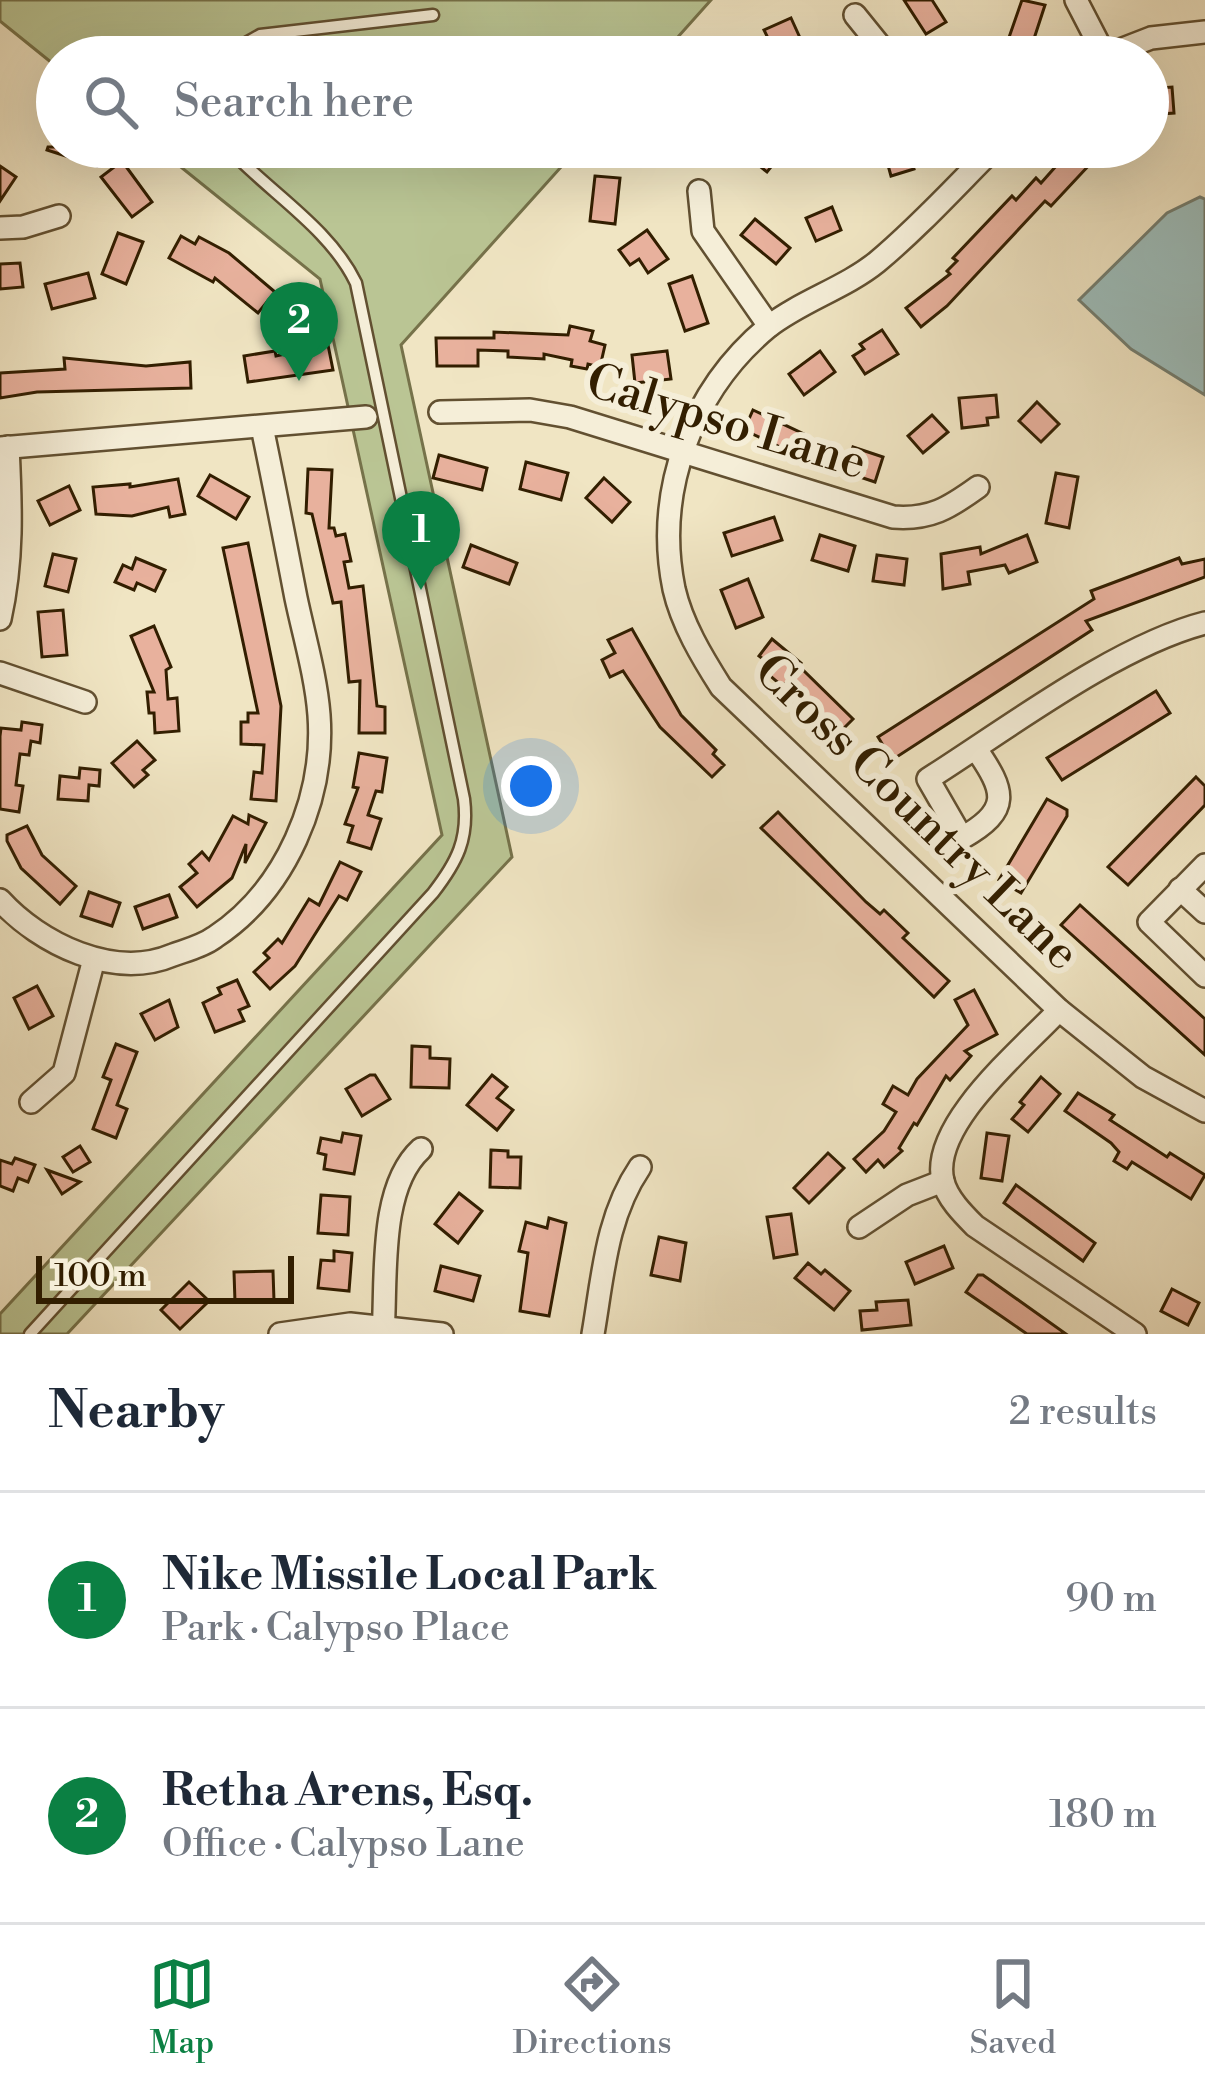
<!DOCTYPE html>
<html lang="en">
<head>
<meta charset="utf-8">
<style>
	body { margin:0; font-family:"Libre Bodoni",serif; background:#f6f6f7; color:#1f2937 }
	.scale { position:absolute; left:36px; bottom:30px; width:258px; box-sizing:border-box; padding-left:12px; border:6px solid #321e00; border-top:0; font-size:33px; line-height:42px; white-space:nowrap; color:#321e00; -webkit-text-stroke:9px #f5eed8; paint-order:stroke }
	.you { position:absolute; left:531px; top:786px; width:42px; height:42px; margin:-30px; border:9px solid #fff; border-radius:50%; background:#1a73e8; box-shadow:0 0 0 18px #1a73e833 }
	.badge { display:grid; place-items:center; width:78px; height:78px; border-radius:50%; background:#0b8043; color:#fff; font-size:39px; font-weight:700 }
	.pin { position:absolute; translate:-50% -99px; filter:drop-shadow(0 3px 6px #0008) }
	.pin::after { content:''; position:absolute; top:63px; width:42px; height:36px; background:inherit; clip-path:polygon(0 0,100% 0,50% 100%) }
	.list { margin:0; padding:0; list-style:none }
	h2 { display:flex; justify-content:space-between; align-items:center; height:156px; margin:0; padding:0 48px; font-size:51px }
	h2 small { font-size:39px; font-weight:400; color:#747a83 }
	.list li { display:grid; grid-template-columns:78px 1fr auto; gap:36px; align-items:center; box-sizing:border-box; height:216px; padding:0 48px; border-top:3px solid #e0e1e3 }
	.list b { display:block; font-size:45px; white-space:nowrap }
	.list p { margin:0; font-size:39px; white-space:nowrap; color:#747a83 }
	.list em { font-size:39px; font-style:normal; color:#747a83 }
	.icon { flex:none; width:66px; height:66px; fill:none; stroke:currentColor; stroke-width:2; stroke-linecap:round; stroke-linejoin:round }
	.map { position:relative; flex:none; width:1205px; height:1334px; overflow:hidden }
	.search { position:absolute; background:#fff; box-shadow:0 12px 48px #0002; left:36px; right:36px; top:36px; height:132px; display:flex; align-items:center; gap:30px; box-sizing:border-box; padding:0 42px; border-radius:66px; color:#747a83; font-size:45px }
	.sheet { height:588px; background:#fff }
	nav { display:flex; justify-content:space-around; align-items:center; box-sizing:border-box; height:168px; border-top:3px solid #e0e1e3; background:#fff; font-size:33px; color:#747a83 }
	nav a { display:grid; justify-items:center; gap:6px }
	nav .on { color:#0b8043 }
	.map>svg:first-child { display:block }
	.green { fill:#bac594; stroke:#76724a; stroke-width:3 }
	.water { fill:#9cbdbb; stroke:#727d70; stroke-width:3 }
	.building { fill:#e8b19d; stroke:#321e00; stroke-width:3 }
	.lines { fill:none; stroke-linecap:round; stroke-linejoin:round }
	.lane-casing { stroke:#625031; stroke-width:15 }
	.street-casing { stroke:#625031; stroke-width:26 }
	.lane { stroke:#f5eed8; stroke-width:10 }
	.street { stroke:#f5eed8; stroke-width:21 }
	.labels { text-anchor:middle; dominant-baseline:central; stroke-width:12; stroke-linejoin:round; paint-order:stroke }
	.street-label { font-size:48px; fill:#321e00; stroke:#f5eed8 }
</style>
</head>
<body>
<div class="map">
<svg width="1205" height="1334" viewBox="0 0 1205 1334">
	<rect width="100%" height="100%" fill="#f0e5c3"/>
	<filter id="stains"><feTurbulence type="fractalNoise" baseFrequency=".00167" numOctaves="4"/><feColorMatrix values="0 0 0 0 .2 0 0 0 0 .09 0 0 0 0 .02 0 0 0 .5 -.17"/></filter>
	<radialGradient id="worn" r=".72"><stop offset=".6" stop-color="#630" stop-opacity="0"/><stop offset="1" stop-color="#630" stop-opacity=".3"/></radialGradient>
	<g class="green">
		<polygon points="0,0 711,0 660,57 57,57 57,67 0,21"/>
		<polygon points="156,147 579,147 401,345 512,857 67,1334 0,1334 0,1314 442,835 320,279"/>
	</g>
	<polygon class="water" points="1200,197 1205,199 1205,395 1131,349 1079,300 1167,213"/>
	<g class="building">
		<polygon points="904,0 932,0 946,22 926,34"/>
		<polygon points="1022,0 1045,5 1029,54 1006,46"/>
		<polygon points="791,18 806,51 791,57 777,57 764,30"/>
		<polygon points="1172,87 1174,113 1148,115 1148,89"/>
		<polygon points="48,147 103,147 97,166 47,150"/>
		<polygon points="613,147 647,147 629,164"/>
		<polygon points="736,147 787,147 767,172"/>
		<polygon points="883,147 907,147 914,169 891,176"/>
		<polygon points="1073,147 1106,147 1051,206 1045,201 947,306 921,327 906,308 950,274 947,271 957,261 953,258 1012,196 1016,200 1036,178 1041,183"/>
		<polygon points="122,161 152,202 132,217 101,177"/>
		<polygon points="0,166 16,177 0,201"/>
		<polygon points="595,176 620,178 615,224 590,221"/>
		<polygon points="832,207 841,230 816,241 806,218"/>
		<polygon points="755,219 790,248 776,264 741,235"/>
		<polygon points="647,230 668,259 648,273 639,259 630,265 619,250"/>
		<polygon points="118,233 143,242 126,284 102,274"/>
		<polygon points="181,236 195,244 199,237 229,253 275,292 258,313 215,278 213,282 169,258"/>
		<polygon points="20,263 23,287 0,289 0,264"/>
		<polygon points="88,273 95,298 52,309 45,284"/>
		<polygon points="692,276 708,323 685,331 669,284"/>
		<polygon points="570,326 593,331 590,341 605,345 600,367 588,364 587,369 571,366 572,360 544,354 544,359 508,357 508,351 478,350 478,366 437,366 436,338 494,338 494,332 568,335"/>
		<polygon points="882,330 898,354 865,374 853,356 864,349 860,344"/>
		<polygon points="328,345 333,370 248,382 244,356 275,351 276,356"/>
		<polygon points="667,351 671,379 635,383 632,355"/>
		<polygon points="820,351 835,372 804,395 789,374"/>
		<polygon points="64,358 146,366 190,362 191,388 37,392 0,398 0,373 65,369"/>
		<polygon points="996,395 998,417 987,418 988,425 962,428 959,398"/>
		<polygon points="1037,402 1059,424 1041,442 1019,421"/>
		<polygon points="753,410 806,435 797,455 744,430"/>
		<polygon points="932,415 948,432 923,453 908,436"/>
		<polygon points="853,447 883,457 875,482 845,472"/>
		<polygon points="439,455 487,468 482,490 433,478"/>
		<polygon points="526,462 568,473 561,500 520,489"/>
		<polygon points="308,469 332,470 329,528 334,528 336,536 345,534 351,561 344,562 349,588 363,586 377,706 385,707 385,733 359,733 360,681 349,682 341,602 333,603 312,514 306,513"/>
		<polygon points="1056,473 1078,477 1069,528 1046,523"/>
		<polygon points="210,475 249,497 236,519 198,496"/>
		<polygon points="604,478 630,502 612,522 586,498"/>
		<polygon points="178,479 185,514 170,517 168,507 132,516 96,514 93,487 130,484 130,487"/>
		<polygon points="69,486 80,510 50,525 38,501"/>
		<polygon points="774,517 782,540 732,556 724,533"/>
		<polygon points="820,535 855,546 848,571 812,560"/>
		<polygon points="1027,535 1037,562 1009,573 1005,565 968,572 970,584 943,589 941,554 980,547 981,554"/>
		<polygon points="248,543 281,706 276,801 251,799 254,772 262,773 264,745 241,744 241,722 248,722 248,713 258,713 223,548"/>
		<polygon points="471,545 517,563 509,584 463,567"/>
		<polygon points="53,554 76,559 68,592 45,586"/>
		<polygon points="877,555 907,559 904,585 873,581"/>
		<polygon points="136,558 165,570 155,591 137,583 134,590 115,582 123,565 132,569"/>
		<polygon points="1179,558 1182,564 1205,559 1205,577 1086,621 1092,630 892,760 878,737 1094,599 1091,591"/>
		<polygon points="748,579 763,617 736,628 721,590"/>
		<polygon points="63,610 67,655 42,657 38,612"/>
		<polygon points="154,626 171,667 166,670 168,699 177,698 179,731 155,733 154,713 149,713 147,692 154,692 131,636"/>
		<polygon points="632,629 681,715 716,750 713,754 724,765 712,777 660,727 623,671 610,677 602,660 615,653 608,640"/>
		<polygon points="772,639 801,663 799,666 853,719 837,735 784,684 782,686 761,668 767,662 759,656"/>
		<polygon points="1156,691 1170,713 1062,780 1047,758"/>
		<polygon points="22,722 42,725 40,743 31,741 29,755 20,754 16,785 23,786 19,812 0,809 0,736 1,728 21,730"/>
		<polygon points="137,741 155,760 143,770 148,775 134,787 112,763"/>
		<polygon points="359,753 387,758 382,792 376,791 368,815 381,819 371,849 348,842 353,826 345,824 358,788 353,787"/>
		<polygon points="80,768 100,770 99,786 89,785 88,801 58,799 60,776 79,778"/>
		<polygon points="1196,777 1205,786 1205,805 1128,885 1108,867"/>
		<polygon points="1047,799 1067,810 1067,816 1021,893 999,880"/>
		<polygon points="778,812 866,902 880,914 884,910 908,933 903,938 949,981 934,997 761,828"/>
		<polygon points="249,815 266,823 245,863 246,844 232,878 197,907 180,887 197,873 189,864 202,852 209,860 233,816 248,824"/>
		<polygon points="27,826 42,855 76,886 60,904 21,868 7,841 7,835"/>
		<polygon points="340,862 361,872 347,900 339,896 295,966 270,989 254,972 269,958 264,953 278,939 282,943 309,899 319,905"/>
		<polygon points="89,892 120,903 112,926 81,916"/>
		<polygon points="169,895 177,917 143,929 135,907"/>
		<polygon points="1080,905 1205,1019 1205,1055 1061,925"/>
		<polygon points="237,980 249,1006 239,1010 244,1021 215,1032 203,1003 221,994 218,988"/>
		<polygon points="37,986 53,1016 29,1029 14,998"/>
		<polygon points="974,990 997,1034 965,1051 971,1056 950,1080 946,1076 917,1125 914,1123 899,1148 902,1151 884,1167 878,1160 866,1172 854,1159 884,1131 896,1112 883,1104 893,1086 908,1095 917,1079 968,1025 955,1000"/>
		<polygon points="169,1000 178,1027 155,1040 141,1014"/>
		<polygon points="116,1044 137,1052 117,1105 127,1109 116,1138 93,1129 111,1080 103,1077"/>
		<polygon points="412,1046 430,1047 430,1058 450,1059 449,1088 411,1087"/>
		<polygon points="370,1075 375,1075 390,1099 362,1116 346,1089"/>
		<polygon points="492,1075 507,1087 497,1098 513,1110 497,1130 467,1105"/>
		<polygon points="1041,1077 1060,1094 1028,1132 1012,1119 1024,1105 1020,1102"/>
		<polygon points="1078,1093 1114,1115 1110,1120 1167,1157 1170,1153 1205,1175 1191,1199 1132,1162 1127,1169 1114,1161 1119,1152 1111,1143 1065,1111"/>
		<polygon points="343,1133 361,1136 354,1174 324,1169 326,1155 318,1153 321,1138 341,1142"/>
		<polygon points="987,1133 1009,1136 1002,1181 981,1178"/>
		<polygon points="80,1146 90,1162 73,1172 63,1157"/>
		<polygon points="491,1150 508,1151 508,1157 521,1157 520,1188 490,1187"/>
		<polygon points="828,1153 844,1168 809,1203 794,1188"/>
		<polygon points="15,1158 35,1165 28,1182 18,1178 13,1191 0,1186 0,1160 12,1164"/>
		<polygon points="47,1170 80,1182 62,1194"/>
		<polygon points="1016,1185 1095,1243 1083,1261 1004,1203"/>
		<polygon points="459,1193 482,1211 458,1243 435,1224"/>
		<polygon points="321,1195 350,1197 348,1235 318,1233"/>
		<polygon points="791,1214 797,1254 774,1258 767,1217"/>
		<polygon points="549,1218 566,1223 549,1316 520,1311 528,1253 519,1251 526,1222 547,1228"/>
		<polygon points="659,1237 686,1243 680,1281 651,1275"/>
		<polygon points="944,1246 953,1268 915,1284 906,1262"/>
		<polygon points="334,1251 352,1253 349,1291 318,1288 321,1260 334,1261"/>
		<polygon points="808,1263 821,1274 825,1270 850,1291 834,1310 795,1278"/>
		<polygon points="441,1266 480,1276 473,1301 435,1291"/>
		<polygon points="273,1271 274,1301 235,1302 234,1272"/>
		<polygon points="978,1275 983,1275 1066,1334 1027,1334 1001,1316 966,1292"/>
		<polygon points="189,1282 209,1301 180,1329 161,1310"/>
		<polygon points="1172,1289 1199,1303 1188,1325 1161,1311"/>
		<polygon points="908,1300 911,1325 862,1330 860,1311 877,1310 876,1302"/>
	</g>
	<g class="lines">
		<g class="lane-casing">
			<g id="lane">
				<polyline points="231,57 237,48 260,35 433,15"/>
				<path d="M 30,1334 L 433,893 C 457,862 469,839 464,799 L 356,283 C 332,233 280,199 241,161 L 233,147"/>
			</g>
		</g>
		<g class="street-casing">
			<g id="street">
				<polyline points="1076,0 1105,56"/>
				<polyline points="855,15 889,57"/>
				<polyline points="1102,57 1151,38 1205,32"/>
				<path d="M 995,147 C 957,185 919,227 877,262 C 845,288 801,301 768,327 C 692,390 654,491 674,589 C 682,624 702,657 721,687 L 1059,1010 L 1143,1077 L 1205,1111"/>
				<polyline points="699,191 703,231 769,326"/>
				<polyline points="0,228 23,227 59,216"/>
				<path d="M 440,412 L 530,410 L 570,417 L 893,517 C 930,520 949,508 978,487"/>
				<polyline points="0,448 366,417"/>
				<path d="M 0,619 C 13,560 11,507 8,447"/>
				<polyline points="0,673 85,702"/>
				<path d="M 976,749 C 1005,791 1012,810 962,838 L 928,779 C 1007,729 1116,646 1205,623"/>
				<polyline points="1205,865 1149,922 1205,976"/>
				<polyline points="1180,889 1205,912"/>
				<path d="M 0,900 C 40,944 114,980 173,955 C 187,950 203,946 215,937 C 286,890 325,798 319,715 C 316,676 304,636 296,598 C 285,541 274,484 262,427"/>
				<path d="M 1059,1010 C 1024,1048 929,1125 943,1181 C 947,1198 963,1214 975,1226 L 1135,1334"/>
				<polyline points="31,1102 64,1073 94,959"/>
				<polyline points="859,1227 907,1195 943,1181"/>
				<polyline points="280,1334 350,1324 442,1334"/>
				<path d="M 383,1334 C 387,1279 378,1188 421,1149"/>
				<path d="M 593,1334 C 603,1276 606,1217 640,1167"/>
			</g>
		</g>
		<use href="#lane" class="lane"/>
		<use href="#street" class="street"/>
	</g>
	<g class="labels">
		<g class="street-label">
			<text transform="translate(726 423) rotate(17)">Calypso Lane</text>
			<text transform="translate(916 813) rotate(44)">Cross Country Lane</text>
		</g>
	</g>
	<rect width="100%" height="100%" filter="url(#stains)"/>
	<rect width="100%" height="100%" fill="url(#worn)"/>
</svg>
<div class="scale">100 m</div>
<div class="you"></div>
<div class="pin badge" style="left:421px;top:590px">1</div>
<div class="pin badge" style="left:299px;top:381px">2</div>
<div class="search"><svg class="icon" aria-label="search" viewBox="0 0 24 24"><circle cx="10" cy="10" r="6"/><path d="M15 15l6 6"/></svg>Search here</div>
</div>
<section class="sheet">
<h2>Nearby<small>2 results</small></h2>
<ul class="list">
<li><span class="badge">1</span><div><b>Nike Missile Local Park</b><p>Park · Calypso Place</p></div><em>90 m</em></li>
<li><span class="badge">2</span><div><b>Retha Arens, Esq.</b><p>Office · Calypso Lane</p></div><em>180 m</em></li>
</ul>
</section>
<nav>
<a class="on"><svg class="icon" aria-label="map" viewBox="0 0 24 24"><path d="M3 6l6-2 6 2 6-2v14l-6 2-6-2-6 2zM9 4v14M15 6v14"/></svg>Map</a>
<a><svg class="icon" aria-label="directions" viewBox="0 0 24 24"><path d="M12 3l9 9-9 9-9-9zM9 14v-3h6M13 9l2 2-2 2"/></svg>Directions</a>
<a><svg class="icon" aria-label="saved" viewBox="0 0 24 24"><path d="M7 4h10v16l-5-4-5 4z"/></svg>Saved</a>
</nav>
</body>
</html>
